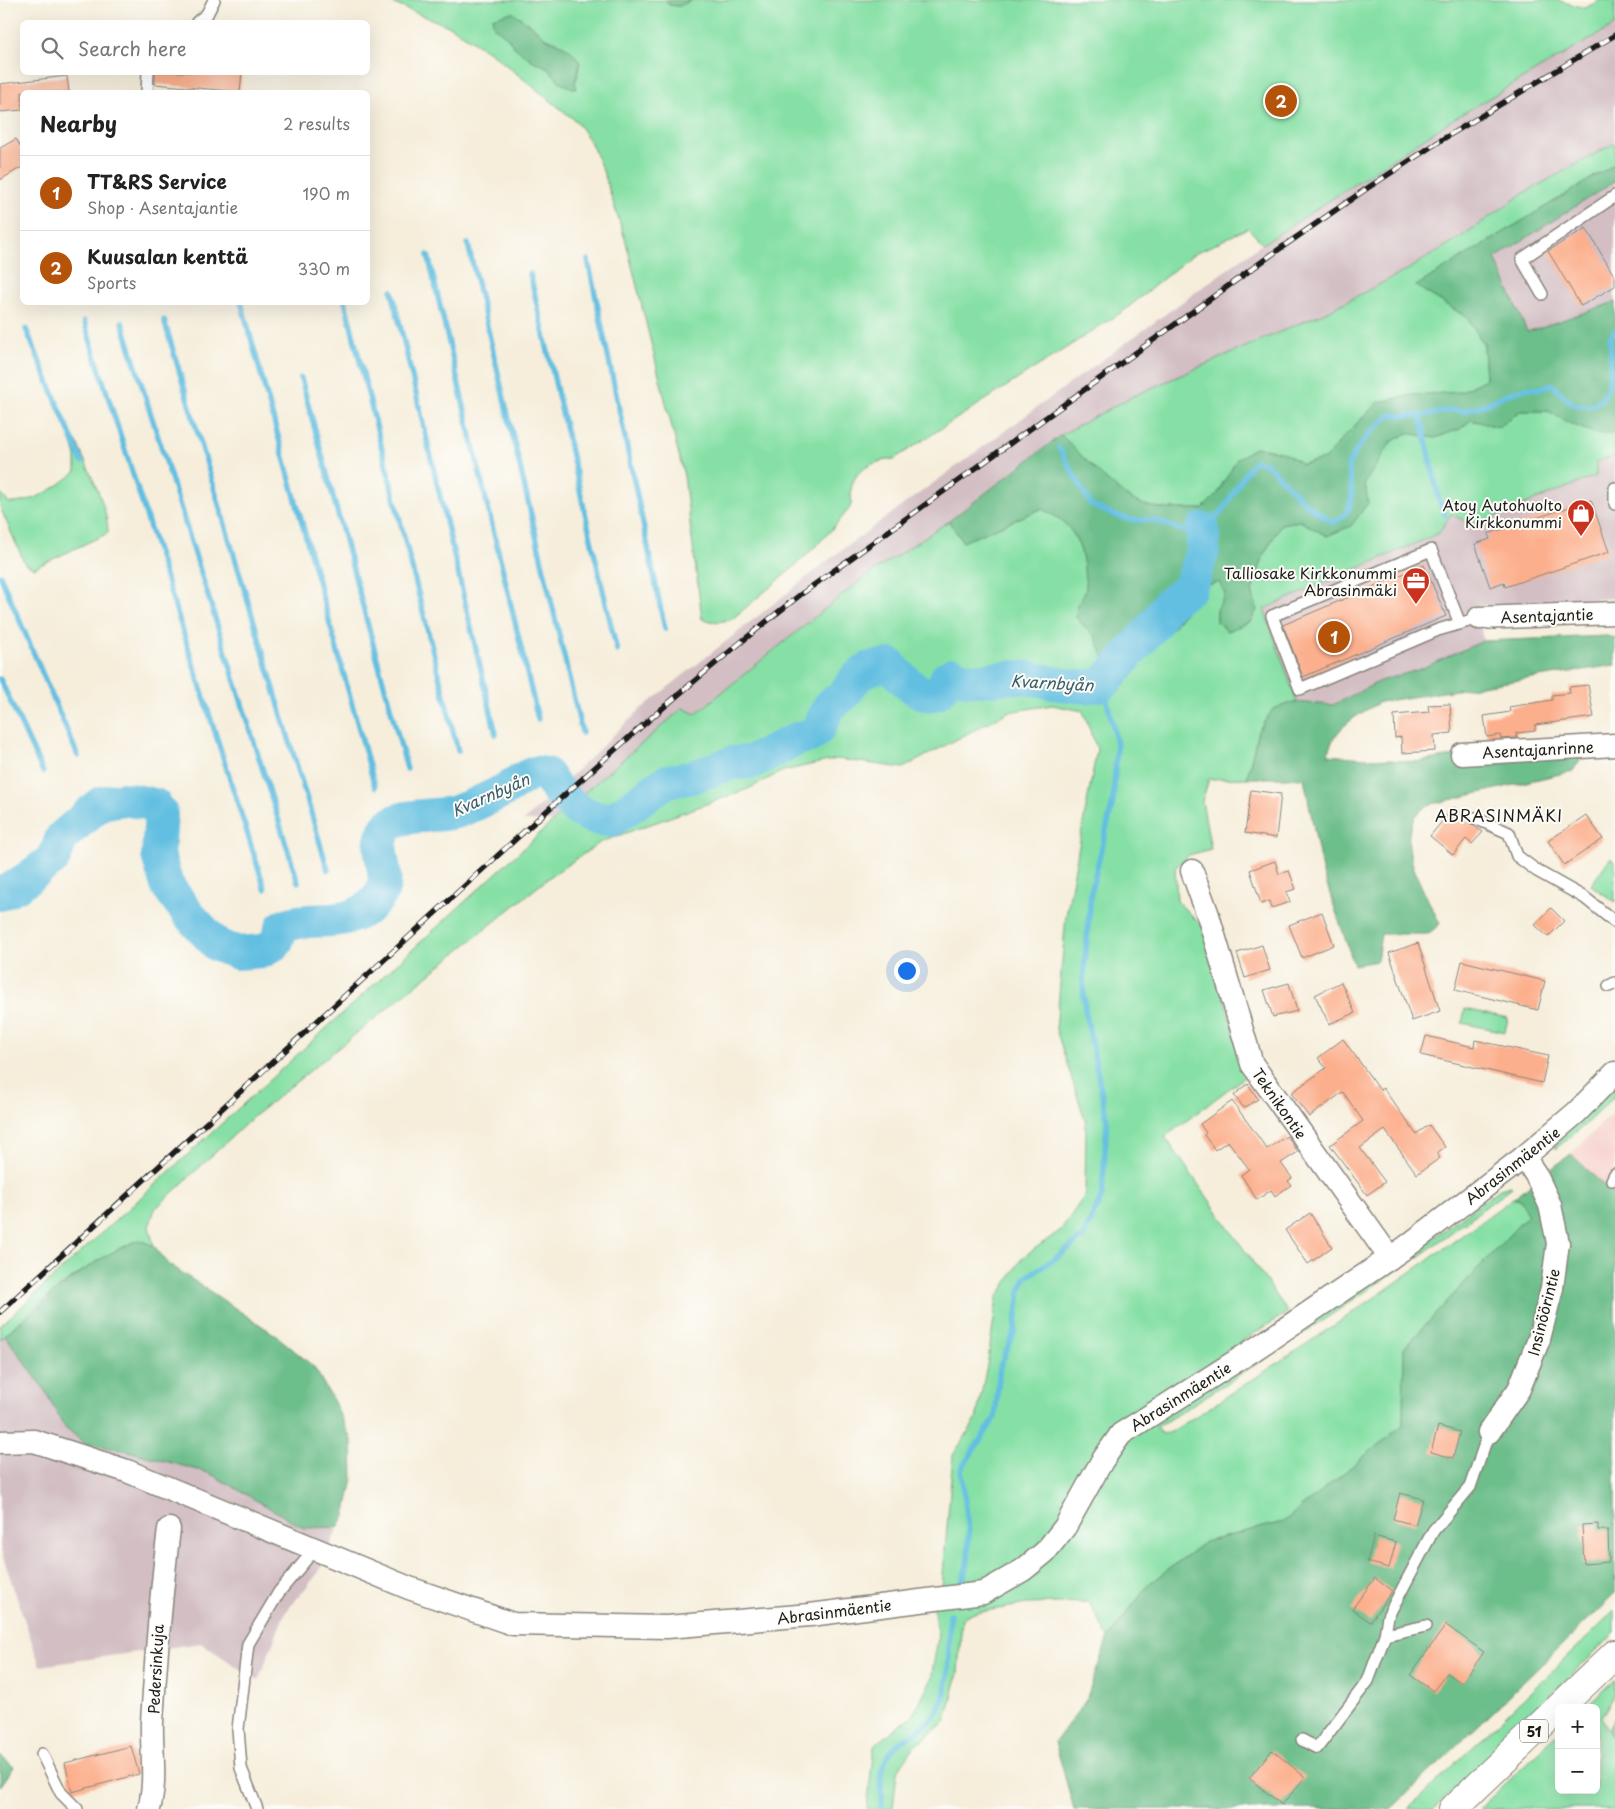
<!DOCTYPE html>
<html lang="en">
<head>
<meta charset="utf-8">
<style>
	body { margin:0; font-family:"Playpen Sans",sans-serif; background:#f6f6f6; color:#222 }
	.controls { position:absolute; right:15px; bottom:15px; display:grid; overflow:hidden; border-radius:8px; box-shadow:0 5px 20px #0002 }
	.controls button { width:45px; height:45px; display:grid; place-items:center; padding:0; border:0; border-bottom:1px solid #e0e0e0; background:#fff; color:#222; font:25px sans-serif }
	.you { position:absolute; left:906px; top:970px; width:18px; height:18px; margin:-12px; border:4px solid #fff; border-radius:50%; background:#1a73e8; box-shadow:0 0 0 8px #1a73e833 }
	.badge { display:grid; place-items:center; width:32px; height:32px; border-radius:50%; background:#b45309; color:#fff; font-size:16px; font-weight:700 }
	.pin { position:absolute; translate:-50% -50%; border:2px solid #fff; box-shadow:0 1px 5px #0006 }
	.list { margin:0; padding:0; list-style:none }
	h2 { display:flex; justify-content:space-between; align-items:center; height:65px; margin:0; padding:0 20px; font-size:21px }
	h2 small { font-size:16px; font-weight:400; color:#767676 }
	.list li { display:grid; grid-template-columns:32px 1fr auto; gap:15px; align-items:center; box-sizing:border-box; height:75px; padding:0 20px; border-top:1px solid #e0e0e0 }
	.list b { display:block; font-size:19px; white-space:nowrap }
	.list p { margin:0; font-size:16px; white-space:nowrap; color:#767676 }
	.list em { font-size:16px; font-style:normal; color:#767676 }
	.icon { flex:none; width:28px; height:28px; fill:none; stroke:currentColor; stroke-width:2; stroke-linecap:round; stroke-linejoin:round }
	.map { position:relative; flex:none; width:1615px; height:1809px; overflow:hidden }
	.search { position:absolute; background:#fff; box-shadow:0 5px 20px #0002; left:20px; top:20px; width:350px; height:55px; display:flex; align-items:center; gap:12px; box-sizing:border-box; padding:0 18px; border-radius:8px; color:#767676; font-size:19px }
	.panel { position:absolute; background:#fff; box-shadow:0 5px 20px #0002; left:20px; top:90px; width:350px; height:215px; border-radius:8px }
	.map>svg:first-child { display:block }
	.built { fill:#f7d0cc }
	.industrial { fill:#d2bec3 }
	.green { fill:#86e0a5; stroke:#517e60; fill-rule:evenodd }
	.forest { fill:#6cbe8a; stroke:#446d53 }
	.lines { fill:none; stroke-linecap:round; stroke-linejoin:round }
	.stream { stroke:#63bfe1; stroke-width:5.5 }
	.river { stroke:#63bfe1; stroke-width:34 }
	.building { fill:#fcaf8c }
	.service-casing { stroke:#89857c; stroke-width:14 }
	.minor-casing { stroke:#89857c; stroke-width:25 }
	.primary-casing { stroke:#89857c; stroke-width:30 }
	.service { stroke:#fff; stroke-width:11 }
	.minor { stroke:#fff; stroke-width:22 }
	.primary { stroke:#fff; stroke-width:28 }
	.rail-casing { stroke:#1c1c1c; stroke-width:5.5 }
	.rail { stroke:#fdfcf7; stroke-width:4; stroke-dasharray:11; stroke-linecap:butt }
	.labels { text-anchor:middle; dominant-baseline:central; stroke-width:4; stroke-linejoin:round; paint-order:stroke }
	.shield { fill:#fdfcf7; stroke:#605f5e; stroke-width:1 }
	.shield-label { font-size:14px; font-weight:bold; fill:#1c1c1c }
	.poi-label { font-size:15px; fill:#1c1c1c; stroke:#fdfcf7; text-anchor:end }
	.street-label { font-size:15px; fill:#1c1c1c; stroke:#fdfcf7 }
	.water-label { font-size:16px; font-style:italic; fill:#385d6b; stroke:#fdfcf7 }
	.neighbourhood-label { font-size:16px; letter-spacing:1px; fill:#1c1c1c; stroke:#fdfcf7 }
</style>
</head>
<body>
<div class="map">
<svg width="1615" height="1809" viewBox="0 0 1615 1809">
	<rect width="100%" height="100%" fill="#fdfcf7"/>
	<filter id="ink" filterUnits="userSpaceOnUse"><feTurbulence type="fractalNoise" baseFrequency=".02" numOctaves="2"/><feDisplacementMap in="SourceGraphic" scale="10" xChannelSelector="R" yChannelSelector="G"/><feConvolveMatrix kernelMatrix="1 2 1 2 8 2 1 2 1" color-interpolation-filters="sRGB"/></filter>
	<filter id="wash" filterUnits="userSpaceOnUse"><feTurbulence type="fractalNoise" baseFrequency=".0096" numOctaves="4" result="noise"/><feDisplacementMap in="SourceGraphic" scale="20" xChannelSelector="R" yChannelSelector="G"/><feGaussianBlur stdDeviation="1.12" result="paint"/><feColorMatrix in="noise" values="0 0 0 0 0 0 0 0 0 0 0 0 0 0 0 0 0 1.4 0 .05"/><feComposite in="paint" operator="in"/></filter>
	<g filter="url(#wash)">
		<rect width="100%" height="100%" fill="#f6eedb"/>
		<polygon class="built" points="1615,1110 1615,1196 1571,1154"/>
		<g class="industrial">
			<polygon points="1615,25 1615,143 1524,193 1462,236 1407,270 1330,310 1052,441 949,521 862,579 694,714 585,792 554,821 524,821 642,708 840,551 1281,230 1455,118"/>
			<polygon points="1615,181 1615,302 1527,332 1495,258"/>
			<polygon points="1615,456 1615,598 1477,606 1483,641 1418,670 1380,681 1333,705 1297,702 1264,609 1439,533 1451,513 1469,523 1596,462"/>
			<polygon points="5,1335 44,1389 64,1426 85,1444 124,1450 209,1473 304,1528 338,1527 319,1572 285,1613 258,1681 201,1643 40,1666 0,1548 0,1340"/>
		</g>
		<g class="green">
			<path d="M 384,0 L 666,0 L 669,5 L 679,6 L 692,0 L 1556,0 L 1585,8 L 1601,0 L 1615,0 L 1615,25 L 1455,118 L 1263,244 L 1248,228 L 1192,255 L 1125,310 L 894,459 C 875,461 854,468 851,490 C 851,497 853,504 849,509 C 816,552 772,585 731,620 L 715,622 L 702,619 L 684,476 L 626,242 L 603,171 L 591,143 L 577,122 L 491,53 L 451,27 ZM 531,24 L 544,37 L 562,44 L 578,75 L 575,83 L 577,89 C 555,83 560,75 545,66 C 531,58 518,53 508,38 Z"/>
			<path d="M 1615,143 L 1615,164 L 1416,286 L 1468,318 L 1484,345 L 1486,379 L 1460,392 L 1413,395 L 1379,402 L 1346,434 L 1325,459 L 1302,464 L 1285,453 L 1224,480 L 1218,493 L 1202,509 C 1184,509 1166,510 1148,506 C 1119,500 1083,456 1061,435 L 1131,397 L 1330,310 L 1407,270 L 1462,236 L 1524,193 Z"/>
			<path d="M 1520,411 L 1548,411 L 1571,424 L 1597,434 L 1615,433 L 1615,456 L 1596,462 L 1596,476 L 1478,523 L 1469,523 L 1451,514 L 1439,533 L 1264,609 L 1297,702 L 1293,702 L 1258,731 L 1247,778 L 1209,779 L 1202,801 L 1211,849 L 1189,855 L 1175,868 L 1177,901 L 1203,927 L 1247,1075 L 1165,1137 L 1288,1312 L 1143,1405 L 1152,1421 L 1405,1258 L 1409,1262 L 1288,1344 L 1157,1427 L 1161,1434 L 1171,1432 C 1288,1358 1402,1281 1513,1198 L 1520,1200 L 1528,1215 L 1404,1348 L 1403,1425 L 1283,1522 L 1205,1542 L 1150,1583 L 1108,1638 L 1089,1602 L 1027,1604 L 969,1614 L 962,1619 L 958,1673 L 946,1721 L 914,1747 L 897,1772 L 893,1809 L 867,1809 L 874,1746 L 913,1715 L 931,1680 L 938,1638 L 933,1606 L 942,1587 L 953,1455 L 976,1420 L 988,1360 L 997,1298 L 1023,1257 L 1061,1230 L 1085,1195 L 1086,1123 L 1056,1029 L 1066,916 L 1097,749 L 1083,711 L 1052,705 L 1008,712 L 903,768 L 837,759 L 783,771 L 748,789 L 601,842 L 551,876 L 254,1116 L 155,1209 L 149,1227 L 154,1246 L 139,1240 C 89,1260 38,1302 0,1340 L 0,1326 L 585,792 L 683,708 L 695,714 L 862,579 L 949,521 L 963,542 L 1041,509 C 1048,512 1057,515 1062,520 C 1079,536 1089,565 1086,589 C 1084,599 1077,600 1077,618 L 1095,636 L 1103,652 L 1105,664 L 1118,692 L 1208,585 L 1219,582 L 1226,594 L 1217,611 L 1217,622 L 1227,631 L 1250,622 L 1257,610 L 1252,591 L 1264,554 L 1281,524 L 1300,521 L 1327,536 L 1391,442 L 1408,433 L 1435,438 L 1460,429 L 1471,420 L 1499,427 Z"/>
			<path d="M 77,442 C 87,468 108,505 108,533 L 34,568 L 25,564 L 0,507 L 0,493 L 9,503 C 32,504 60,486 76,471 L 76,457 L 72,443 Z"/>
			<polygon points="1610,858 1615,861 1615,902 1591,885"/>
			<polygon points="1465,1009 1508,1018 1505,1032 1462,1023"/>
			<polygon points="1615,1085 1615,1096 1581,1128 1555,1149 1555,1144"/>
			<polygon points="1510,1186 1512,1187 1417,1258 1413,1253 1500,1189"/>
			<polygon points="1615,1611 1615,1632 1434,1809 1408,1809"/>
			<polygon points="1615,1680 1615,1695 1601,1717 1615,1746 1615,1809 1479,1809 1559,1733 1559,1790 1596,1790 1596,1708 1585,1708"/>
		</g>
		<g class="forest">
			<polygon points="666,0 692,0 679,6 669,5"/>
			<path d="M 512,12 C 524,19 532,27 543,36 C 557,47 568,41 580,63 L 575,83 L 577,89 L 562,84 L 547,67 L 533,61 L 514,47 L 508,38 L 494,27 L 492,18 Z"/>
			<path d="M 1615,164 L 1615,181 L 1495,258 L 1527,332 L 1615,302 L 1615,433 L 1597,434 L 1571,424 L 1548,411 L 1520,411 L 1499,427 L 1471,420 L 1460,429 L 1435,438 L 1408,433 L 1391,442 L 1365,483 L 1368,503 L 1351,526 L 1327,536 L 1300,521 L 1281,524 L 1264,554 L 1252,591 L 1257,610 L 1250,622 L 1227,631 L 1217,622 L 1217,610 L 1225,594 L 1219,582 L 1208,585 L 1118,692 L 1095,636 L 1076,618 C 1076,600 1084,599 1086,589 C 1086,583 1084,575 1084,569 C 1081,538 1069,521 1041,509 L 963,542 L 949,521 L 1061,435 C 1083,456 1119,499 1148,506 C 1166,510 1184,509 1202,509 L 1218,493 L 1237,459 L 1256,447 L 1285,453 L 1302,464 L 1325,459 L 1346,434 L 1379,402 L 1413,395 L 1460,392 L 1486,379 L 1484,345 L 1468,318 L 1416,286 Z"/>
			<path d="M 1607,636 L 1615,638 L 1615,665 L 1380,702 C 1358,715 1332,728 1328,755 L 1417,762 L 1446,757 L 1569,753 L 1581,758 L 1573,771 L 1428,805 C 1385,833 1425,891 1440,924 L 1428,934 L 1381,934 L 1377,961 L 1354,965 L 1322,870 L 1304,778 L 1247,778 L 1258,731 L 1273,709 L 1293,702 L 1333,705 L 1380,681 L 1418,670 L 1483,641 Z"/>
			<polygon points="1571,1154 1615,1196 1615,1594 1391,1809 1074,1809 1055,1742 1086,1700 1108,1638 1150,1583 1205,1542 1283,1522 1403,1425 1404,1348 1528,1215 1520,1200 1513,1198"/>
			<path d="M 139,1240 L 154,1246 L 169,1264 L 277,1336 L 314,1367 L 334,1402 L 352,1442 L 353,1479 L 345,1516 L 338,1527 L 304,1528 L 209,1473 L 124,1450 L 85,1444 L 64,1426 L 44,1389 L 5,1335 C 47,1300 87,1260 139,1240 Z"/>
			<polygon points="1615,1717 1615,1746 1608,1729"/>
			<polygon points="0,1756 14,1767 0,1787"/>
		</g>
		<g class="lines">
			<g class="stream">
				<polyline points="468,244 582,733"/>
				<polyline points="428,255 538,719"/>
				<polyline points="588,260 665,629"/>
				<polyline points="530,274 617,651"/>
				<polyline points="392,291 496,734"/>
				<polyline points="241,302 375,787"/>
				<polyline points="345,302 458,751"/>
				<polyline points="164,320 328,870"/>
				<polyline points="84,321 265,889"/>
				<polyline points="122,322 298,882"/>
				<polyline points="26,329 82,462"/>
				<polyline points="301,378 407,769"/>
				<polyline points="1421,416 1439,500 1445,515"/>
				<path d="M 1059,448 L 1091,505 L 1116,516 L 1133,520 L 1154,520 L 1189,533 C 1232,518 1228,490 1255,461 L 1267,464 L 1306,504 L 1333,523 C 1357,511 1353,488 1348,466 L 1357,449 L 1370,433 L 1390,415 L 1421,416 L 1452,410 L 1464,411 L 1487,404 L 1505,395 L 1528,388 L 1539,389 L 1551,384 C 1557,389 1564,397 1571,402 C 1576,406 1587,407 1593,405 C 1615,396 1611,361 1610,338 L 1615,331"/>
				<polyline points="0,575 78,756"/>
				<polyline points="0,679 43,772"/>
				<polyline points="960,1591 968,1560 969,1532 961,1469 995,1418 1000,1366 1015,1331 1020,1291 1025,1278 1060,1255 1083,1237 1102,1196 1107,1121 1085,1009 1083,983 1091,892 1113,802 1117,744 1103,684"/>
				<path d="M 882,1809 C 880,1786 878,1761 898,1744 C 905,1739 913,1735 920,1729 C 925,1724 932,1719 936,1713 C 954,1684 947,1646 950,1614"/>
			</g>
			<path class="river" d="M 0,894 L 20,884 L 54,858 L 62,837 L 101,803 L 123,799 L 141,802 L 155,805 L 161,813 L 158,855 L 167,885 L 189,915 L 217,945 L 238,953 L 263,951 L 276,943 L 282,927 C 310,914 339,928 366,909 C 406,881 366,855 387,827 C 398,813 439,817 456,812 C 473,806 489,798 505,790 C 514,784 524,776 535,773 C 538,772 542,773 546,774 C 563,800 579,819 612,820 L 667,781 L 689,778 L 732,763 L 752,762 L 797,739 L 810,736 L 818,729 L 830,705 L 843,696 L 855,679 L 870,668 L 890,665 C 905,681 934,715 947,677 L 953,674 C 975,687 1002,674 1026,678 C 1052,681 1077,691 1103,684 L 1154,625 L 1167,605 L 1190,588 L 1203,550 L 1203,529"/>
		</g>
		<g id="blocks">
			<g class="building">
				<polygon points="155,72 242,72 240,92 155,84"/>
				<polygon points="67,76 69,92 22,92 22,110 0,112 0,84"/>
				<polygon points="16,139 22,149 22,167 0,180 0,148"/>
				<polygon points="1586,228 1615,277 1615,286 1581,306 1548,251"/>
				<polygon points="1591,500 1609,552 1505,587 1504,582 1490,587 1475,544 1490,539 1488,534"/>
				<polygon points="1424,565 1446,616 1303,677 1283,625"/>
				<polygon points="1588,685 1594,717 1535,725 1535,731 1516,733 1517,738 1501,739 1500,735 1487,737 1484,716 1510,712 1509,707 1552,700 1552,695 1570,693 1569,687"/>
				<polygon points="1450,704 1452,733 1434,735 1435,751 1402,753 1401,737 1395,738 1394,715 1429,712 1428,705"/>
				<polygon points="1251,790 1281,794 1276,838 1245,833"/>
				<polygon points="1454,807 1468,818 1469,823 1483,832 1472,844 1466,839 1453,855 1430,836"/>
				<polygon points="1586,815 1603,839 1564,865 1548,841"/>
				<polygon points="1275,861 1279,874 1289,871 1296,889 1286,892 1290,902 1271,908 1269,901 1261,904 1250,870"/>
				<polygon points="1551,908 1564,921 1548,937 1535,925"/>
				<polygon points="1322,912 1334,945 1302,958 1289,925"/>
				<polygon points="1418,943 1440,1011 1412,1021 1389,953"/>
				<polygon points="1262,945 1270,970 1245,978 1237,953"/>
				<polygon points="1462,961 1545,981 1538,1010 1455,990"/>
				<polygon points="1341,982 1355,1013 1329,1024 1315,995"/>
				<polygon points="1289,983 1297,1011 1273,1017 1264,990"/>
				<polygon points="1426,1036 1474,1047 1475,1040 1548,1056 1542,1083 1421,1055"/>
				<polygon points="1343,1039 1380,1090 1383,1088 1416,1134 1429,1125 1445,1147 1437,1153 1440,1158 1417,1174 1385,1130 1360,1148 1385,1182 1367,1195 1330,1145 1363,1121 1343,1092 1309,1117 1291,1093 1326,1068 1318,1058"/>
				<polygon points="1248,1084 1258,1099 1244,1108 1234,1095"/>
				<polygon points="1232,1101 1267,1149 1287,1136 1298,1152 1281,1163 1292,1178 1288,1181 1291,1185 1275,1196 1271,1190 1257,1200 1241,1175 1249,1169 1228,1141 1215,1150 1204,1135 1206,1133 1200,1124"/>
				<polygon points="1310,1213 1332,1247 1308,1264 1285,1230"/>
				<polygon points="1438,1426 1460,1432 1453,1458 1431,1452"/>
				<polygon points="1400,1493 1423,1499 1415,1525 1393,1519"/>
				<polygon points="1598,1524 1598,1530 1608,1530 1609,1562 1584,1564 1582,1525"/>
				<polygon points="1374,1536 1396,1542 1389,1568 1367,1562"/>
				<polygon points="1375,1578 1392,1591 1370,1622 1352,1609"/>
				<polygon points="1446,1625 1484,1652 1462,1683 1447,1673 1433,1691 1410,1675"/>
				<polygon points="131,1746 139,1774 72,1792 65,1763"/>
				<polygon points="1272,1750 1305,1777 1282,1805 1249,1778"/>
			</g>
		</g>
	</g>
	<g filter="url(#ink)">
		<use href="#blocks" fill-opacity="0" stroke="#89857c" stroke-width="1"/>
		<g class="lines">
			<g class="service-casing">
				<g id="service">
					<polyline points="197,22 207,14 214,0"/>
					<polyline points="147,92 148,72"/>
					<polyline points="1542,294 1522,259 1615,196"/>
					<polyline points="1615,488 1615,504"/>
					<polyline points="1460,624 1431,550 1272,616 1300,689 1438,630 1479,618"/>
					<polyline points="1475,818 1509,833 1517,856 1537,871 1585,898 1615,922"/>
					<polyline points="1609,986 1615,983"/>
					<polyline points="1612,1180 1615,1174"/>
					<polyline points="1385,1635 1426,1626"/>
					<polyline points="1302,1740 1317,1748 1368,1681 1385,1635 1388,1616 1433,1531 1470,1487 1489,1432"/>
					<polyline points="42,1754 61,1793 77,1809"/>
					<polyline points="257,1809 241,1768 238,1729 248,1644 279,1592 314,1550"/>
				</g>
			</g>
			<g class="minor-casing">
				<g id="minor">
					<polyline points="1479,618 1615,613"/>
					<polyline points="1462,754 1615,745"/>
					<polyline points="1192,871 1208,915 1252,1064 1390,1258"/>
					<polyline points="1489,1432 1519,1389 1539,1339 1552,1288 1558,1243 1550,1205 1536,1175 1524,1157"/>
					<polyline points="0,1442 34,1441 127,1471 409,1588 513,1624 667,1627 810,1615 983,1593 1023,1570 1045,1552 1065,1527 1102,1461 1121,1434 1255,1349 1406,1247 1524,1157 1577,1112 1615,1073"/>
					<path d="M 149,1809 C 157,1780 151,1752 152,1722 C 156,1657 161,1593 169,1529"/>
				</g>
			</g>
			<g class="primary-casing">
				<polyline id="primary" points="1453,1809 1615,1654"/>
			</g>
			<use href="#service" class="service"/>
			<use href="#minor" class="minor"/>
			<use href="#primary" class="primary"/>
			<g class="rail-casing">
				<path id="rail" d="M 0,1312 C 141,1184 281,1054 422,925 C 545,812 668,698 800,595 L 1278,250 L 1366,189 L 1443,139 L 1615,35"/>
			</g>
			<use href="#rail" class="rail"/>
		</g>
	</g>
	<defs>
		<g id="shop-pin" transform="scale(1.4375)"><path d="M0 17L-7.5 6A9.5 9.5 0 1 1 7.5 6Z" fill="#c8321e" stroke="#fdfcf7"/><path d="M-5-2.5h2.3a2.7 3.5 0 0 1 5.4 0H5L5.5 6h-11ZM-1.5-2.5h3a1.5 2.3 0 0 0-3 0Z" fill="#fff"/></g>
		<g id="office-pin" transform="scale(1.4375)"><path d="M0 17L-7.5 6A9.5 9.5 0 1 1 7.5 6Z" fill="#c8321e" stroke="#fdfcf7"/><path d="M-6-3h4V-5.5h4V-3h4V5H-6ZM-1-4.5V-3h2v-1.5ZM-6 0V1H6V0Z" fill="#fff"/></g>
	</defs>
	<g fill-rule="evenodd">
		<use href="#shop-pin" x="1581" y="513"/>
		<use href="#office-pin" x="1416" y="581"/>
	</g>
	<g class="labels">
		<rect class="shield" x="1520" y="1719.5" width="28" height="23" rx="4"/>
		<g class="shield-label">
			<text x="1534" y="1731">51</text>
		</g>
		<g class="poi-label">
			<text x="1562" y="504">Atoy Autohuolto<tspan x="1562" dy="17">Kirkkonummi</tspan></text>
			<text x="1397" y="572">Talliosake Kirkkonummi<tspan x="1397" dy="17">Abrasinmäki</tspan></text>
		</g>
		<g class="street-label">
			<text transform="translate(1547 615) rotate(-2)">Asentajantie</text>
			<text transform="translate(1538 749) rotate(-3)">Asentajanrinne</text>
			<text transform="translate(1280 1103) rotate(55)">Teknikontie</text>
			<text transform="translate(1512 1165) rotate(-38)">Abrasinmäentie</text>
			<text transform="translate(1543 1312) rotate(-76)">Insinöörintie</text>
			<text transform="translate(1180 1396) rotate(-32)">Abrasinmäentie</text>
			<text transform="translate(834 1611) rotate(-7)">Abrasinmäentie</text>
			<text transform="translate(155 1669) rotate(-87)">Pedersinkuja</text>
		</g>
		<g class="water-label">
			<text transform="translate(1052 682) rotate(3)">Kvarnbyån</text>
			<text transform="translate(490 794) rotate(-24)">Kvarnbyån</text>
		</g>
		<g class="neighbourhood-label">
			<text x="1499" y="815">ABRASINMÄKI</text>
		</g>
	</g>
</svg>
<div class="controls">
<button>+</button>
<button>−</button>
</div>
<div class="you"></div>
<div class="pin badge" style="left:1334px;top:637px">1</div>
<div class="pin badge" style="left:1281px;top:101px">2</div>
<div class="search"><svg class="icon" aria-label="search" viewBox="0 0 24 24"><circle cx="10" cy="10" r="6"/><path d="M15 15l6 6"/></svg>Search here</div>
<section class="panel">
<h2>Nearby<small>2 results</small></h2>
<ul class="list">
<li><span class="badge">1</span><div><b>TT&amp;RS Service</b><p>Shop · Asentajantie</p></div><em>190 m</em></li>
<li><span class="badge">2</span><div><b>Kuusalan kenttä</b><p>Sports</p></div><em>330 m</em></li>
</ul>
</section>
</div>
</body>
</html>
